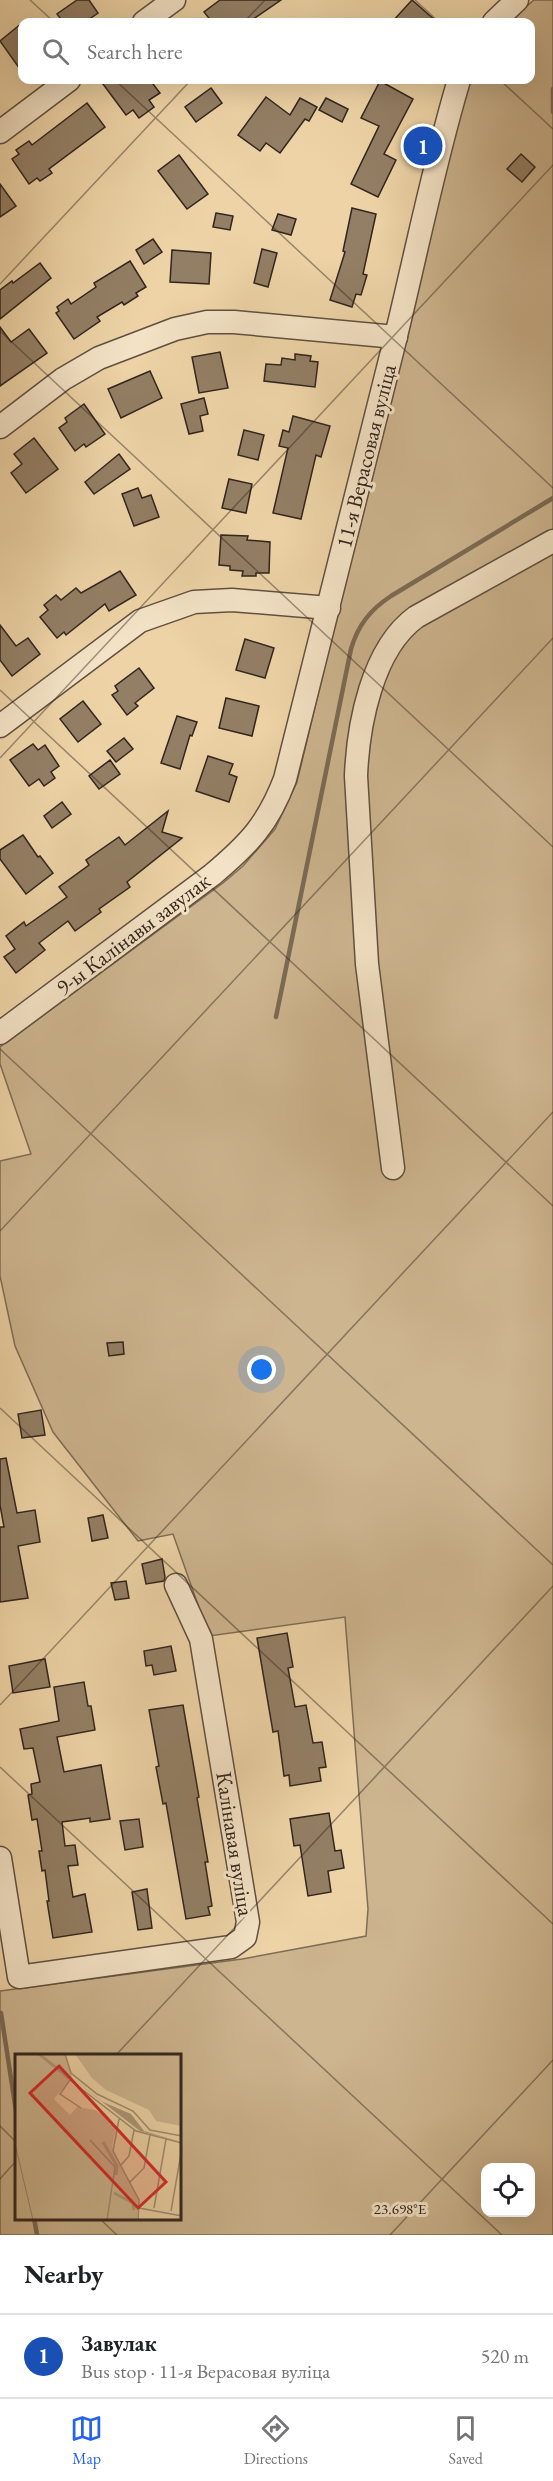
<!DOCTYPE html>
<html lang="en">
<head>
<meta charset="utf-8">
<style>
	body { margin:0; font-family:"EB Garamond",serif; background:#f2f2f2; color:#202124 }
	.controls { position:absolute; right:18px; bottom:18px; display:grid; overflow:hidden; border-radius:12px; box-shadow:0 6px 24px #0002 }
	.controls button { width:54px; height:54px; display:grid; place-items:center; padding:0; border:0; border-bottom:2px solid #e0e0e0; background:#fff; color:#202124; font:30px sans-serif }
	.you { position:absolute; left:262px; top:1370px; width:21px; height:21px; margin:-15px; border:4px solid #fff; border-radius:50%; background:#1a73e8; box-shadow:0 0 0 9px #1a73e833 }
	.badge { display:grid; place-items:center; width:39px; height:39px; border-radius:50%; background:#2563eb; color:#fff; font-size:20px; font-weight:700 }
	.pin { position:absolute; translate:-50% -50%; border:3px solid #fff; box-shadow:0 2px 6px #0006 }
	.list { margin:0; padding:0; list-style:none }
	h2 { display:flex; justify-content:space-between; align-items:center; height:78px; margin:0; padding:0 24px; font-size:26px }
	h2 small { font-size:20px; font-weight:400; color:#757577 }
	.list li { display:grid; grid-template-columns:39px 1fr auto; gap:18px; align-items:center; box-sizing:border-box; height:84px; padding:0 24px; border-top:2px solid #e0e0e0 }
	.list b { display:block; font-size:22px; white-space:nowrap }
	.list p { margin:0; font-size:20px; white-space:nowrap; color:#757577 }
	.list em { font-size:20px; font-style:normal; color:#757577 }
	.icon { flex:none; width:33px; height:33px; fill:none; stroke:currentColor; stroke-width:2; stroke-linecap:round; stroke-linejoin:round }
	.map { position:relative; flex:none; width:553px; height:2235px; overflow:hidden }
	.search { position:absolute; background:#fff; box-shadow:0 6px 24px #0002; left:18px; right:18px; top:18px; height:66px; display:flex; align-items:center; gap:15px; box-sizing:border-box; padding:0 21px; border-radius:12px; color:#757577; font-size:22px }
	.sheet { height:162px; background:#fff }
	nav { display:flex; justify-content:space-around; align-items:center; box-sizing:border-box; height:84px; border-top:2px solid #e0e0e0; background:#fff; font-size:16px; color:#757577 }
	nav a { display:grid; justify-items:center; gap:3px }
	nav .on { color:#2563eb }
	.map>svg:first-child { display:block }
	.green { fill:#cdb58f; stroke:#7f6d56; stroke-width:1.5; fill-rule:evenodd }
	.lines { fill:none; stroke-linecap:round; stroke-linejoin:round }
	.stream { stroke:#7b6a54; stroke-width:4.5 }
	.building { fill:#937f65; stroke:#31251e; stroke-width:1.5 }
	.minor-casing { stroke:#605040; stroke-width:25 }
	.minor { stroke:#f3e2c5; stroke-width:22 }
	.ticks { fill:none; stroke:#31251e; stroke-width:1.5; stroke-opacity:0.45 }
	.labels { text-anchor:middle; dominant-baseline:central; stroke-width:6; stroke-linejoin:round; paint-order:stroke }
	.street-label { font-size:22px; fill:#31251e; stroke:#f3e2c5 }
	.inset-river { fill:none; stroke:#ad9878; stroke-width:3 }
	.inset-road { fill:none; stroke:#a28d70; stroke-width:1.5 }
	.view { fill:#d62828; fill-opacity:0.15; stroke:#d62828; stroke-width:3 }
	.inset-edge { fill:none; stroke:#31251e; stroke-width:3 }
	.ticks-label { font-size:15px; text-anchor:middle; fill:#31251e; stroke:#f3e2c5; stroke-width:6; stroke-linejoin:round; paint-order:stroke }
</style>
</head>
<body>
<div class="map">
<svg width="553" height="2235" viewBox="0 0 553 2235">
	<rect width="100%" height="100%" fill="#edd3a6"/>
	<filter id="stains"><feTurbulence type="fractalNoise" baseFrequency=".00333" numOctaves="4"/><feColorMatrix values="0 0 0 0 .2 0 0 0 0 .09 0 0 0 0 .02 0 0 0 .5 -.17"/></filter>
	<radialGradient id="worn" r=".72"><stop offset=".6" stop-color="#630" stop-opacity="0"/><stop offset="1" stop-color="#630" stop-opacity=".3"/></radialGradient>
	<path class="green" d="M 534,0 L 553,0 L 553,2235 L 0,2235 L 0,1991 L 242,1959 L 366,1936 L 368,1909 L 345,1617 L 209,1636 L 173,1534 L 138,1541 L 53,1432 L 15,1346 L 0,1276 L 0,1161 L 31,1154 L 0,1064 L 0,1047 L 223,883 L 243,866 L 275,829 L 297,782 L 458,110 L 469,80 L 530,80 L 530,22 L 508,22 ZM 16,2055 L 180,2055 L 180,2218 L 16,2218 ZM 486,2168 L 530,2168 L 530,2212 L 486,2212 Z"/>
	<g class="lines">
		<g class="stream">
			<polyline points="553,89 553,112"/>
			<path d="M 276,1017 L 351,649 C 358,625 370,610 391,596 L 553,498"/>
			<polyline points="1,2013 16,2111"/>
			<polyline points="34,2218 37,2235"/>
		</g>
	</g>
	<g class="building">
		<polygon points="77,0 89,0 98,13 85,22 63,22 57,14"/>
		<polygon points="220,0 281,0 249,22 212,22 204,12"/>
		<polygon points="412,0 437,22 392,22"/>
		<polygon points="22,23 22,72 0,41"/>
		<polygon points="100,80 150,80 160,93 149,100 154,107 139,118 133,110 126,115"/>
		<polygon points="380,81 413,99 384,154 396,160 378,197 351,184 379,126 361,118"/>
		<polygon points="211,88 222,103 196,122 185,107"/>
		<polygon points="266,97 290,115 300,98 317,107 309,121 305,119 280,153 266,143 260,151 238,135"/>
		<polygon points="326,98 348,109 342,122 319,110"/>
		<polygon points="87,103 105,127 49,169 52,173 40,181 37,178 29,184 12,159 19,154 16,150 29,141 32,145"/>
		<polygon points="521,154 535,167 522,182 507,169"/>
		<polygon points="179,155 208,194 187,209 158,171"/>
		<polygon points="0,184 16,206 0,217"/>
		<polygon points="352,208 376,214 363,274 367,275 361,295 356,294 352,307 330,300 345,252 343,251"/>
		<polygon points="216,213 233,216 230,230 213,227"/>
		<polygon points="278,214 296,219 291,235 272,230"/>
		<polygon points="153,239 162,252 144,264 136,250"/>
		<polygon points="262,249 277,253 268,287 254,283"/>
		<polygon points="172,250 211,253 209,284 170,282"/>
		<polygon points="130,261 146,287 136,293 138,296 124,305 122,302 97,317 100,321 74,339 56,313 59,311 57,307 68,299 71,304 96,287 94,283"/>
		<polygon points="40,263 51,278 0,319 0,290 12,281 13,283"/>
		<polygon points="0,327 11,342 29,329 47,353 0,386"/>
		<polygon points="220,352 228,388 199,393 192,357"/>
		<polygon points="295,354 311,356 310,361 318,362 315,387 264,381 266,364 281,365 282,358 295,360"/>
		<polygon points="150,371 162,398 121,418 108,389"/>
		<polygon points="204,398 208,414 200,416 203,431 189,434 181,404"/>
		<polygon points="84,404 105,434 86,447 84,444 75,451 59,428 67,422 65,418"/>
		<polygon points="293,416 330,426 321,457 316,455 301,519 273,513 288,448 279,446 283,430 289,432"/>
		<polygon points="244,430 264,435 258,460 238,455"/>
		<polygon points="34,438 58,469 26,493 11,473 22,464 14,454"/>
		<polygon points="119,454 130,469 94,494 85,482"/>
		<polygon points="229,479 252,484 246,513 222,508"/>
		<polygon points="138,488 142,498 151,495 159,517 134,526 122,494"/>
		<polygon points="221,535 248,536 247,540 270,542 269,573 256,573 256,576 242,576 243,571 230,570 230,566 219,565"/>
		<polygon points="120,571 136,595 109,611 105,604 66,635 64,632 57,638 40,617 48,610 44,605 56,595 61,600 76,588 81,593"/>
		<polygon points="0,625 16,646 28,638 40,654 12,676 0,660"/>
		<polygon points="245,639 274,648 265,678 236,670"/>
		<polygon points="139,668 154,688 135,703 138,706 127,715 112,695 118,691 115,686"/>
		<polygon points="226,698 259,706 252,736 219,728"/>
		<polygon points="83,701 101,724 78,742 60,719"/>
		<polygon points="177,716 197,722 192,736 190,735 180,769 161,763"/>
		<polygon points="124,738 133,749 116,762 107,751"/>
		<polygon points="33,744 38,750 45,745 59,766 51,772 55,778 44,786 39,779 29,786 10,760"/>
		<polygon points="208,756 233,764 229,774 237,777 229,802 196,791"/>
		<polygon points="110,760 120,774 99,789 89,776"/>
		<polygon points="62,802 71,814 52,828 44,816"/>
		<polygon points="168,811 162,832 182,838 127,882 130,887 99,909 101,912 75,931 68,921 39,943 45,950 16,973 4,957 15,949 6,936 24,922 26,926 67,897 59,887 89,865 86,860 119,837 125,845"/>
		<polygon points="23,835 38,857 40,856 53,873 26,894 0,859 0,850"/>
		<polygon points="123,1342 124,1354 109,1356 107,1343"/>
		<polygon points="41,1410 45,1435 22,1438 18,1414"/>
		<polygon points="6,1458 17,1513 35,1510 40,1542 18,1546 28,1598 0,1602 0,1527 4,1527 0,1505 0,1459"/>
		<polygon points="103,1515 108,1538 92,1541 88,1518"/>
		<polygon points="162,1559 165,1577 164,1581 146,1584 142,1564"/>
		<polygon points="126,1581 129,1598 115,1600 111,1583"/>
		<polygon points="287,1633 293,1667 288,1668 295,1707 306,1705 313,1743 322,1742 326,1767 319,1768 321,1781 290,1786 289,1775 284,1776 278,1731 273,1732 257,1638"/>
		<polygon points="171,1646 176,1671 154,1675 152,1665 146,1666 144,1651"/>
		<polygon points="45,1659 50,1687 13,1693 9,1666"/>
		<polygon points="84,1682 88,1706 91,1706 95,1730 57,1737 64,1772 101,1765 110,1819 90,1822 90,1818 62,1822 65,1846 75,1845 78,1865 68,1866 73,1897 85,1894 92,1932 53,1938 47,1901 49,1901 45,1870 42,1871 39,1851 42,1851 37,1819 32,1820 28,1795 32,1794 31,1784 40,1782 33,1748 24,1749 20,1729 59,1721 54,1687"/>
		<polygon points="183,1705 199,1797 197,1798 208,1862 205,1862 212,1906 208,1907 210,1915 186,1919 166,1803 163,1804 156,1767 159,1766 149,1710"/>
		<polygon points="329,1813 335,1851 341,1850 344,1868 328,1871 331,1892 308,1896 300,1845 294,1846 290,1819"/>
		<polygon points="139,1819 143,1847 125,1850 120,1821"/>
		<polygon points="147,1889 152,1928 138,1930 132,1892"/>
	</g>
	<g class="lines">
		<g class="minor-casing">
			<g id="minor">
				<polyline points="144,22 174,0"/>
				<polyline points="494,22 517,0"/>
				<polyline points="0,132 69,80"/>
				<polyline points="0,427 63,379 99,358 175,329 207,322 234,322 396,337"/>
				<polyline points="0,726 140,621 194,602 232,600 329,608"/>
				<path d="M 0,1033 L 212,875 C 249,844 268,824 285,779 C 321,634 358,489 394,344 C 416,255 433,167 459,80"/>
				<path d="M 393,1168 L 367,964 L 356,776 C 358,725 372,649 416,617 L 553,541"/>
				<polyline points="0,1858 19,1977 231,1947 245,1937 248,1922 201,1639 176,1585"/>
			</g>
		</g>
		<use href="#minor" class="minor"/>
	</g>
	<path class="ticks" d="M 30,0 L 54,22M 415,0 L 439,22M 244,22 L 265,0M 115,80 L 553,488M 500,80 L 553,129M 0,284 L 191,80M 0,331 L 553,847M 0,690 L 553,1206M 0,758 L 553,165M 0,1049 L 553,1565M 0,1231 L 553,638M 0,1408 L 553,1924M 0,1705 L 553,1112M 0,1767 L 502,2235M 116,2055 L 553,1586M 0,2126 L 16,2142M 0,2179 L 16,2161M 99,2218 L 117,2235M 390,2235 L 553,2060"/>
	<g class="labels">
		<g class="street-label">
			<text transform="translate(366 456) rotate(-76)">11-я Верасовая вуліца</text>
			<text transform="translate(133 934) rotate(-37)">9-ы Калінавы завулак</text>
			<text transform="translate(235 1844) rotate(81)">Калінавая вуліца</text>
		</g>
	</g>
	<g transform="translate(15 2054)">
		<rect width="166" height="166" fill="#edd3a6"/>
		<path d="M 0,0 L 50,0 L 57,23 L 39,45 L 55,61 L 62,53 L 80,56 L 96,66 L 94,70 L 101,73 L 97,93 L 123,145 L 122,166 L 19,166 L 0,87 ZM 60,0 L 166,0 L 166,72 L 141,67 L 134,56 L 91,36 L 77,24 ZM 0,94 L 17,166 L 0,166 Z" fill="#cdb58f"/>
		<path d="M 59,26 L 88,48 L 116,60 L 129,77 L 166,88 L 125,77 Z" fill="#ad9878"/>
		<path class="inset-river" d="M 24,0 L 54,24M 88,88 L 102,112 L 101,121M 99,139 L 118,149 L 119,156"/>
		<path class="inset-road" d="M 50,0 L 56,19 L 82,40 L 118,57 L 135,76 L 167,82M 66,54 L 45,40 L 55,26 L 121,77 L 167,89M 104,65 L 98,97 L 124,146 L 123,166M 75,86 L 100,113 L 92,166M 0,90 L 18,166M 105,112 L 114,102 L 119,76M 114,129 L 129,114 L 135,81M 124,154 L 167,162M 139,154 L 151,85M 156,157 L 167,94"/>
		<path class="view" d="M 44,12 L 151,128 L 123,154 L 15,39 Z"/>
		<rect width="166" height="166" class="inset-edge"/>
	</g>
	<g class="ticks-label">
		<text x="400" y="2214">23.698°E</text>
	</g>
	<rect width="100%" height="100%" filter="url(#stains)"/>
	<rect width="100%" height="100%" fill="url(#worn)"/>
</svg>
<div class="controls">
<button><svg class="icon" aria-label="locate" viewBox="0 0 24 24"><circle cx="12" cy="12" r="6"/><path d="M12 2v4M12 18v4M2 12h4M18 12h4"/></svg></button>
</div>
<div class="you"></div>
<div class="pin badge" style="left:423px;top:146px;background:#1a4fb4">1</div>
<div class="search"><svg class="icon" aria-label="search" viewBox="0 0 24 24"><circle cx="10" cy="10" r="6"/><path d="M15 15l6 6"/></svg>Search here</div>
</div>
<section class="sheet">
<h2>Nearby<small></small></h2>
<ul class="list">
<li><span class="badge" style="background:#1a4fb4">1</span><div><b>Завулак</b><p>Bus stop · 11-я Верасовая вуліца</p></div><em>520 m</em></li>
</ul>
</section>
<nav>
<a class="on"><svg class="icon" aria-label="map" viewBox="0 0 24 24"><path d="M3 6l6-2 6 2 6-2v14l-6 2-6-2-6 2zM9 4v14M15 6v14"/></svg>Map</a>
<a><svg class="icon" aria-label="directions" viewBox="0 0 24 24"><path d="M12 3l9 9-9 9-9-9zM9 14v-3h6M13 9l2 2-2 2"/></svg>Directions</a>
<a><svg class="icon" aria-label="saved" viewBox="0 0 24 24"><path d="M7 4h10v16l-5-4-5 4z"/></svg>Saved</a>
</nav>
</body>
</html>
